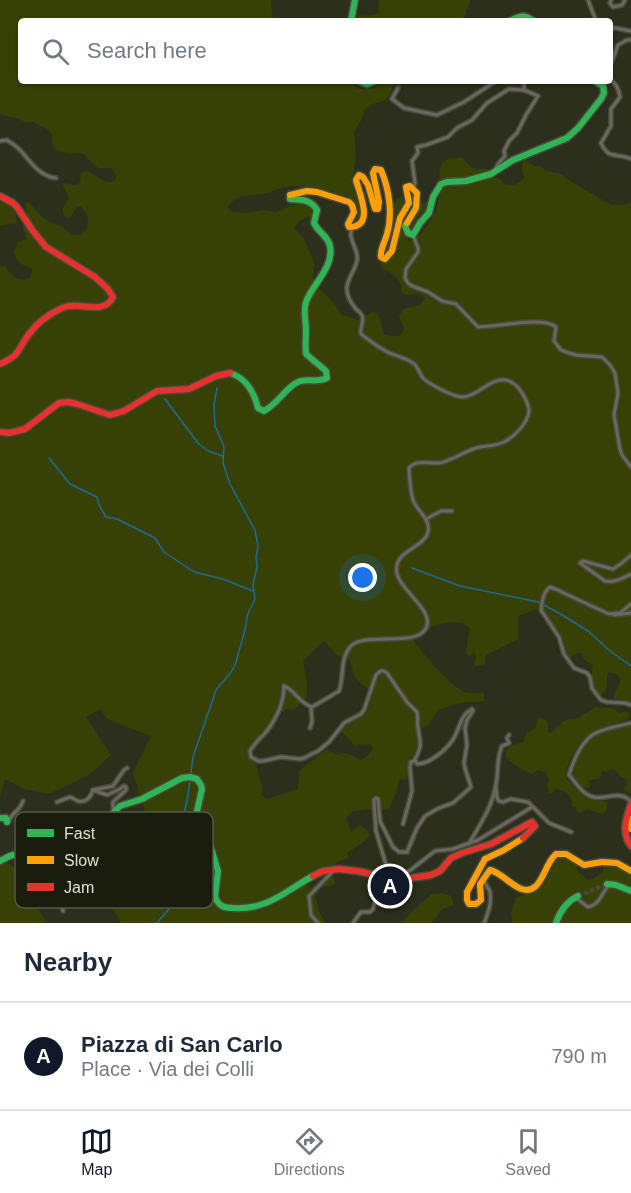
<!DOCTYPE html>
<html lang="en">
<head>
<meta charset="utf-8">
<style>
	body { margin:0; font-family:Arial,sans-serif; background:#f2f2f3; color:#1f2937 }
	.you { position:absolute; left:363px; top:578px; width:21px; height:21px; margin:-15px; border:4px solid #fff; border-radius:50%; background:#1a73e8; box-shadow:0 0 0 9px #1a73e833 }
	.badge { display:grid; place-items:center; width:39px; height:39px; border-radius:50%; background:#111827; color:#fff; font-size:20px; font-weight:700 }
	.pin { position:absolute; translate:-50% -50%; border:3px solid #fff; box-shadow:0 2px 6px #0006 }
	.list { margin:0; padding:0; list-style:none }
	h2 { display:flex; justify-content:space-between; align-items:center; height:78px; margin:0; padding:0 24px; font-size:26px }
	h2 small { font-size:20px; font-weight:400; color:#747a83 }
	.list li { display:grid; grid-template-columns:39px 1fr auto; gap:18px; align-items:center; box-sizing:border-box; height:108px; padding:0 24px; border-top:2px solid #e0e1e3 }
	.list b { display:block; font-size:22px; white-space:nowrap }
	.list p { margin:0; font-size:20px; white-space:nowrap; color:#747a83 }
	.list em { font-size:20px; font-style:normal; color:#747a83 }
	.icon { flex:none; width:33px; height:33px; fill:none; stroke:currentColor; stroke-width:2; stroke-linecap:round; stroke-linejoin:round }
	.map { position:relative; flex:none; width:631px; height:923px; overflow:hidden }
	.search { position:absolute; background:#fff; box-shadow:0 2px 4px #0004; left:18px; right:18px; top:18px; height:66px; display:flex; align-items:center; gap:15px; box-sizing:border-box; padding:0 21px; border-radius:6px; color:#747a83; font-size:22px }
	.sheet { height:186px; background:#fff }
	nav { display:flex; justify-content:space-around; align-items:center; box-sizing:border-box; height:84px; border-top:2px solid #e0e1e3; background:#fff; font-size:16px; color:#747a83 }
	nav a { display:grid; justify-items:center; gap:3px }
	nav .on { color:#111827 }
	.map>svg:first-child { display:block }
	.green { fill:#384105; fill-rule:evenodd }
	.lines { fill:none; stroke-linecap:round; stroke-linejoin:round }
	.stream { stroke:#1e6c94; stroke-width:1.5 }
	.secondary-tunnel { stroke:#464a37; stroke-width:4.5; stroke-dasharray:4.5 2; stroke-linecap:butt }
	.street-casing { stroke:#464a3a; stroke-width:6 }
	.fast-casing { stroke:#464a3a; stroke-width:9 }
	.slow-casing { stroke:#464a3a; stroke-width:9 }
	.jam-casing { stroke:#464a3a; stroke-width:9 }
	.street { stroke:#6b675f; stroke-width:3 }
	.fast { stroke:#30b455; stroke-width:6 }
	.slow { stroke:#ff9f0a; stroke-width:6 }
	.jam { stroke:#e5322d; stroke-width:6 }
	.key { fill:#1a1d0e; stroke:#545847; stroke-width:1.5 }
	.key-label { font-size:16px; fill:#dce1cd }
</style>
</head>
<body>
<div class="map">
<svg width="631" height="923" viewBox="0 0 631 923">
	<rect width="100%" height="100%" fill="#2b2f1c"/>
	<g class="green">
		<path d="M 0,0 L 271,0 L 272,14 L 276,21 L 21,21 L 21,81 L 353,81 L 356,88 C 366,91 378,89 385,81 L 395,81 L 389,96 L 382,102 L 372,104 L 365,109 L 361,121 L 356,128 L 354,132 L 356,158 L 353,176 L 362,214 C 361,220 357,223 351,223 C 356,213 360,205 349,197 C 334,191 300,184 284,187 C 276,189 270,193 262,194 C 249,196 235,194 228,207 L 230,211 L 246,213 L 263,210 L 276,212 L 293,205 L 304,203 L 312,206 L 314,210 L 311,216 L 299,221 L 294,228 L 303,237 L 312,257 L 314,266 L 313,274 L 314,283 L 331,300 L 341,314 L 358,320 L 373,312 L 378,314 L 381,322 L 384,334 C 393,337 402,339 404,328 L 399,317 L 403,309 L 420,305 L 425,298 C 419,291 412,294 405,295 L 401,292 C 404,281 391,272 382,268 C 378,253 389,240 392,226 C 394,216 391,207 397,198 L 402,197 L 405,200 L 400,216 L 422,203 L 426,203 L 425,211 L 419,216 L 408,240 L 412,241 L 422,233 L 435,213 L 442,188 L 439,172 L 442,163 L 445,160 L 462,157 C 465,160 469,166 473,168 C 484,172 485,163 494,178 C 500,178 502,180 504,184 C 511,187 519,184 524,178 C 522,173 521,165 524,160 L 535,166 L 540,166 L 546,171 L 559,173 L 570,181 L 611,205 L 624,205 L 631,202 L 631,703 L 621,699 L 614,699 C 613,691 621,686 620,678 L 616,674 L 609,672 C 604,680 611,690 600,695 C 591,688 591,676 593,665 L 584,660 L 581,653 L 577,653 L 570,658 L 568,655 L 562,637 L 543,611 L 538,609 L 518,616 L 518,639 L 486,655 L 485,658 L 486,664 L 475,666 L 474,665 L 476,656 L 475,653 L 473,652 L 471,656 L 467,655 L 466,651 L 470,629 C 459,614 425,628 411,636 C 418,649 451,687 465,692 C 471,694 478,693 484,693 L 484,701 L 459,703 L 438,710 L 428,725 L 417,730 L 419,745 L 409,763 L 407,779 L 401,779 L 398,782 L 397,790 L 389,809 L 370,809 L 353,811 L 346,818 L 351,832 L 359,825 L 368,830 L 370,835 L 362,843 L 347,853 L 349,858 L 337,862 L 335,867 L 323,868 L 303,879 L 310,889 L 327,874 C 332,877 335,877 335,883 L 333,885 L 321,888 L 315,896 L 319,912 L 326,923 L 121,923 L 103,891 L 128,834 L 145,811 L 133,773 L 151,736 L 107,719 L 100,709 L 86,717 L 111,755 L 89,775 L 49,794 L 24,789 L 5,779 L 0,797 L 0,266 L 6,267 C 11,276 18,282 28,279 L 31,276 L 32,269 L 21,264 L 13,254 L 18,242 L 27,239 L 23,227 L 27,216 L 25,203 L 29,202 L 43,218 L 54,224 L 62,226 L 71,235 L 80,235 L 87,229 L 88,217 L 81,206 L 77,207 L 70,218 L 66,218 C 55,203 78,205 62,185 L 65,183 C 78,187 81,186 81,173 L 85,171 C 96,173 101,183 113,182 L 116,179 L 116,175 L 111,168 L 98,168 L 82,153 C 73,154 54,155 52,142 C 51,138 53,136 50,132 C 47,127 38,126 33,122 L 25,122 L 17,118 L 9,117 L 0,114 ZM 324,641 L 336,654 L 350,661 L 355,678 L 372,693 C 371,700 369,707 365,713 C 359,720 348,722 340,731 L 347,736 L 354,745 L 369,744 L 372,746 L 372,750 L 368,756 L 361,760 C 352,756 346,750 336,755 L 330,751 L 326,750 L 299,771 L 298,789 L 267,799 L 261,795 L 262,785 L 252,752 L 274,728 L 277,716 L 281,712 L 287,709 L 294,710 L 307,696 L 307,683 L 303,661 Z"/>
		<path d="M 379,0 L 470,0 L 468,9 L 466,10 L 466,14 L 461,21 L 408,21 L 404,18 L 399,21 L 359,21 L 355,16 C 364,14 373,18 379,12 L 378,7 Z"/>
		<path d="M 0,197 C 3,200 7,201 11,205 C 14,208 16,217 17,222 C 12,225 6,223 0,226 Z"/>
		<path d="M 594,707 L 613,708 L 619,713 L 627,711 L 629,714 L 629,717 L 627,720 C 616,723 603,725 594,731 C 580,739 568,760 565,775 L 567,779 L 585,798 L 593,800 L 608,802 L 607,809 L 602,814 L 587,809 L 581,813 L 577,811 L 576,807 L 572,806 C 572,803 572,801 571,798 C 569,793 561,789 555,789 L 553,792 L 550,794 C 546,789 547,784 549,779 L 545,772 L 538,770 L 532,774 L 521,769 L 506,758 L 506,750 L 512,745 L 523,742 L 527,732 C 538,728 535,728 538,718 L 541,717 C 550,723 548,722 548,732 L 551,733 L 562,722 L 568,719 L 579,718 C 583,712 590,713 594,707 Z"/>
		<path d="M 631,723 L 631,793 L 624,791 C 624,787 629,783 627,779 L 620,776 L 614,769 L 607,771 L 602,771 L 600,778 L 589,781 L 590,787 C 581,791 576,780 570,774 C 576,759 586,738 602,731 C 611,727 622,726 631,723 Z"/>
		<path d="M 563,855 L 577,862 L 577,870 L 588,880 L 594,878 L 603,872 L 604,863 L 620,866 L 631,873 L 631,887 L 614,881 L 607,881 L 605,883 L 631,893 L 631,923 L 559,923 L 562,915 L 571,903 L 579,901 L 580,897 L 577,894 C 565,895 554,911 554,923 L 513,923 C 509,909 513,910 516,897 L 523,896 L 526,890 L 536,887 C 543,874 548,858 563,855 Z"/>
		<polygon points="0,856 13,867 38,909 47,923 0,923"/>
		<polygon points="442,893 451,896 454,905 442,909 432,923 400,923 431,894"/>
	</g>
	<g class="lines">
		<g class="stream">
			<polyline points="165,399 198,443 208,451 223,456"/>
			<polyline points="49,458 70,484 97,497 99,505 106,517 117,519 155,538 164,552 194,572 223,579 253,591"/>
			<polyline points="412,568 460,586 538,602 559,613 588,631 610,651 631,666"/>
			<polyline points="157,923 179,897 180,830 188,796 193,757 216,690 231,672 235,665 244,634 248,613 255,599 253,585 257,567 256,557 258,546 255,530 230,484 223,463 224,446 215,426 214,405 217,388"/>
		</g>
		<polyline class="secondary-tunnel" points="578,896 607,884"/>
		<g class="street-casing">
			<g id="street">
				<polyline points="588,0 596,21"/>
				<polyline points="611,0 610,3 613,7 622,5 625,0"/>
				<polyline points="610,27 631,31"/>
				<polyline points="610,66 618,45 627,40 631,40"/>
				<path d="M 610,80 C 616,83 619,90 620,97 L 611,109 L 611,126 L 601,143 C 609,161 618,152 631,159"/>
				<polyline points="398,88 392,99 404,108 437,115 464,102 496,81"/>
				<path d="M 0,141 L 7,140 C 11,143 15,145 19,149 C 30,160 38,176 56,178"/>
				<polyline points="495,170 498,164 505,156 504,151 509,141 517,133 526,115 538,96 524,90 524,81"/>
				<polyline points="413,189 415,183 412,161 418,153 417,147 426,145 448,137 457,128 472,120 487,103 509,89 524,90"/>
				<path d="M 413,235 L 418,248 L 418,252 L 406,269 L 405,278 L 408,283 L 412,286 L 428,292 L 442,301 L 456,304 L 478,327 C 498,327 542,316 556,327 L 554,341 L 561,350 L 569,353 L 576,355 L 602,357 L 610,365 L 615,373 L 618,393 L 614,415 L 620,449 L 622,455 L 631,467"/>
				<polyline points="426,519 441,511 452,511"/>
				<path d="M 631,555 L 622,563 L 613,569 L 583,561 L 581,562 L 580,563 L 605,581 C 615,583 623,578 631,574"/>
				<path d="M 631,604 L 620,613 L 609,614 L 568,595 L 558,590 L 550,587 C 543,592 542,602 541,610 L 559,637 L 564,654 L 574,668 L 587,673 L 590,677 L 592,688 L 597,695 L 601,700 L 607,702 L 625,703 L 631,705"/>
				<polyline points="614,615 631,613"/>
				<path d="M 284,686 C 295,690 299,703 312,707 L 339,691 C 344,678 340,659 350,647 C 362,631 417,648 426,628 C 435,611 401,591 397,574 C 392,550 424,549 428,532 C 431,519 417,511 413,500 C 411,494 409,474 409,468 C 417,459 428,464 439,463 C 451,461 462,453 473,449 C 483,445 495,447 504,442 C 514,437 528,423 529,411 C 529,407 527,402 525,398 C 521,390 515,382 506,380 C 490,378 479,395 464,397 C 455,398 429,384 423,378 C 419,373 418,366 413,363 C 405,357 393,356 384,350 C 376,346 369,340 361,334 C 359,327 365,322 362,316 C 362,314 357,310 356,309 C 351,303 346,294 347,287 C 348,277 356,269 357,260 C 359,248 347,240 352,228"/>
				<path d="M 284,686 C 284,702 276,719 266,732 C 260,738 254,744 250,751 L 251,757 L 258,761 L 263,761 L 281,757 L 300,759 L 304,758 L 318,751 L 329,742 L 344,723 L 361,714 L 364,710 L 376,675 C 380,671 382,669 387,673 L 407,702 L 417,712 C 418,717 417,723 418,728 C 420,742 423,745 415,759 L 417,764 C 430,764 449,748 455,736 C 460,726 461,715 472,709 L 473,711 L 467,720 L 465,728 L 467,745 L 464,762 L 465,768 L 471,787 L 453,803 L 439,808 L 425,816 L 417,828 L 407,852 L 399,852 L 393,847 L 380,821 L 378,799 L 376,798 L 374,800 L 376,831 L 390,878"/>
				<path d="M 631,723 C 619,726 604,728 594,734 C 581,742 573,762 569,775 C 576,782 580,792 590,796 C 604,802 620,788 631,802"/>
				<polyline points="310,728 312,722 311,707"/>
				<polyline points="496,788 497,798 499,801 503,802 511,799 528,802 549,823 571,832"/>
				<polyline points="93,790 107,795 120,789 124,786 126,787 126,790 113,802 113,808 115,810"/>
				<polyline points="93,790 113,786 124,770 127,768"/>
				<path d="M 57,802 L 70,797 C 73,798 75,800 78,801 C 86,803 91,797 93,790"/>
				<path d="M 7,822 L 9,821 C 12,812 20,811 23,801"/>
				<polyline points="403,824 412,791 410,767 411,762 414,761"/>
				<path d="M 470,842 C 481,823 493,805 496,784 C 499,770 496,760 502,746 L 509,743 L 507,738 L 509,735"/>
				<polyline points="31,862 41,869"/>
				<polyline points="388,867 391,867 394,876 402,875 408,872 435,851 453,849 478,840 532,807"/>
				<polyline points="46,870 49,871 58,865 76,849"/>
				<path d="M 576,898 L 588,907 C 600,905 602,892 609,885"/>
				<path d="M 63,911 C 62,903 62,895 53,893 L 56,877 L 74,857 L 82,838 L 86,833 L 89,830 L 106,827 L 112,818"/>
				<polyline points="318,923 311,915 309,896 335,869"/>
				<polyline points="353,923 361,912 370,912 373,909 380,885 385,877"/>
				<path d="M 484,923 C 488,914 492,903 490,893 C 490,889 485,885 484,880"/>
			</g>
		</g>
		<g class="fast-casing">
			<g id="fast">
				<polyline points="351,21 355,0"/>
				<path d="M 510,21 C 519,16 525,14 533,21"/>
				<polyline points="359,81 367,84 375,81"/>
				<polyline points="407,223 405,226 408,233 413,235 420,223 429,213 433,197 441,184 447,182 466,181 491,174 513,160 567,138 578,128 601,99 604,93 603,86 595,81"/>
				<path d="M 230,373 C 246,378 254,392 258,408 L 264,411 C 278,404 285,388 298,382 C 307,378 317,383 327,378 L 326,371 L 306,354 C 305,346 306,338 306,330 C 306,321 303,311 306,302 C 313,283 334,268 330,246 C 328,236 318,232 314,223 L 317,210 C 311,199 301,200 290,199 L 290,195"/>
				<polyline points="0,818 6,818 7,822"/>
				<path d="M 0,861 C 4,859 9,856 13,855 C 29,853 37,870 54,858 C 65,850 68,836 77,827 L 102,825 L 120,806 L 142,799 L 182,778 L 190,777 L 197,779 L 201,785 L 202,789 L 197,811 L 197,820 L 212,851 L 218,871 L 215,897 C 219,907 225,908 234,908 C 268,910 285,891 313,876"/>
				<polyline points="607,884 616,885 631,891"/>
				<path d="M 556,923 C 560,911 566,902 578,896"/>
			</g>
		</g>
		<g class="slow-casing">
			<g id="slow">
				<path d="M 290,195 L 307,191 L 317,192 L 349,202 L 352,205 L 354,212 L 348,224 L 349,227 C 375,227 360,195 356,180 L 359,175 L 363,177 L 368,185 L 375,209 L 378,209 L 379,202 L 373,173 L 375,169 L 381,170 C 389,189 393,214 387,234 C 385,242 380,249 381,257 L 385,259 L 392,251 L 400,218 L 409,203 L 406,187 L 410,186 L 417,193 L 416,208 L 407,223"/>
				<polyline points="631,819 631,829"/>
				<path d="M 523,838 L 504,850 L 485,859 L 467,892 L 467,900 L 469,904 L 476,904 L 481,900 L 480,884 L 490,870 C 505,873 521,900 536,886 C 545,877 546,863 556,854 L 566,854 L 584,865 L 602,862 L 617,863 L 631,871"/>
			</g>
		</g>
		<g class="jam-casing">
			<g id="jam">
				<path d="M 0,196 L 13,203 L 17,207 L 33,231 L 46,247 L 95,277 L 108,289 L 113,297 C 103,317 79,300 62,308 C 49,314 37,323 29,334 C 17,350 21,355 0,364"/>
				<polyline points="0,432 9,433 25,429 59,403 68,402 77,404 110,415 124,411 157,391 189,389 216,376 230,373"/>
				<path d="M 631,804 C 626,819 621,832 631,846"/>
				<polyline points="313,876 323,871 339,869 357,871 395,879 411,878 431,875 440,871 451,858 462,853 491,844 532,822 535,826 523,838"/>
			</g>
		</g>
		<use href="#street" class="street"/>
		<use href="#fast" class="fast"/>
		<use href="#slow" class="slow"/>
		<use href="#jam" class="jam"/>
	</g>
	<rect x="15" y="812" width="198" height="96" rx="9" class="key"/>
	<rect x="27" y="829" width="27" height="8" fill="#30b455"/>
	<rect x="27" y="856" width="27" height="8" fill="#ff9f0a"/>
	<rect x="27" y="883" width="27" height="8" fill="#e5322d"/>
	<g class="key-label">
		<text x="64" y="839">Fast</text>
		<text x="64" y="866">Slow</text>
		<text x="64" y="893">Jam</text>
	</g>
</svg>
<div class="you"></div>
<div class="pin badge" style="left:390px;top:886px">A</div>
<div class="search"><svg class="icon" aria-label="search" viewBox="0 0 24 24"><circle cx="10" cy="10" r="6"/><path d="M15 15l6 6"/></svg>Search here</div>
</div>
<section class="sheet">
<h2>Nearby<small></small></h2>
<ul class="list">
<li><span class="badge">A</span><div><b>Piazza di San Carlo</b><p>Place · Via dei Colli</p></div><em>790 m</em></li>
</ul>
</section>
<nav>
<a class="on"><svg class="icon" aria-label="map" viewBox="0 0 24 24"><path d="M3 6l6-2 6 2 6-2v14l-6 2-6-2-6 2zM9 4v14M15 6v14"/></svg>Map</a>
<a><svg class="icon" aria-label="directions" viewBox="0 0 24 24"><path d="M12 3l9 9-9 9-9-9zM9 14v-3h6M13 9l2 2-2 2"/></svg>Directions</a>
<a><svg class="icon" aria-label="saved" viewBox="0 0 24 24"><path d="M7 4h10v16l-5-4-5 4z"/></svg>Saved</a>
</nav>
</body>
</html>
